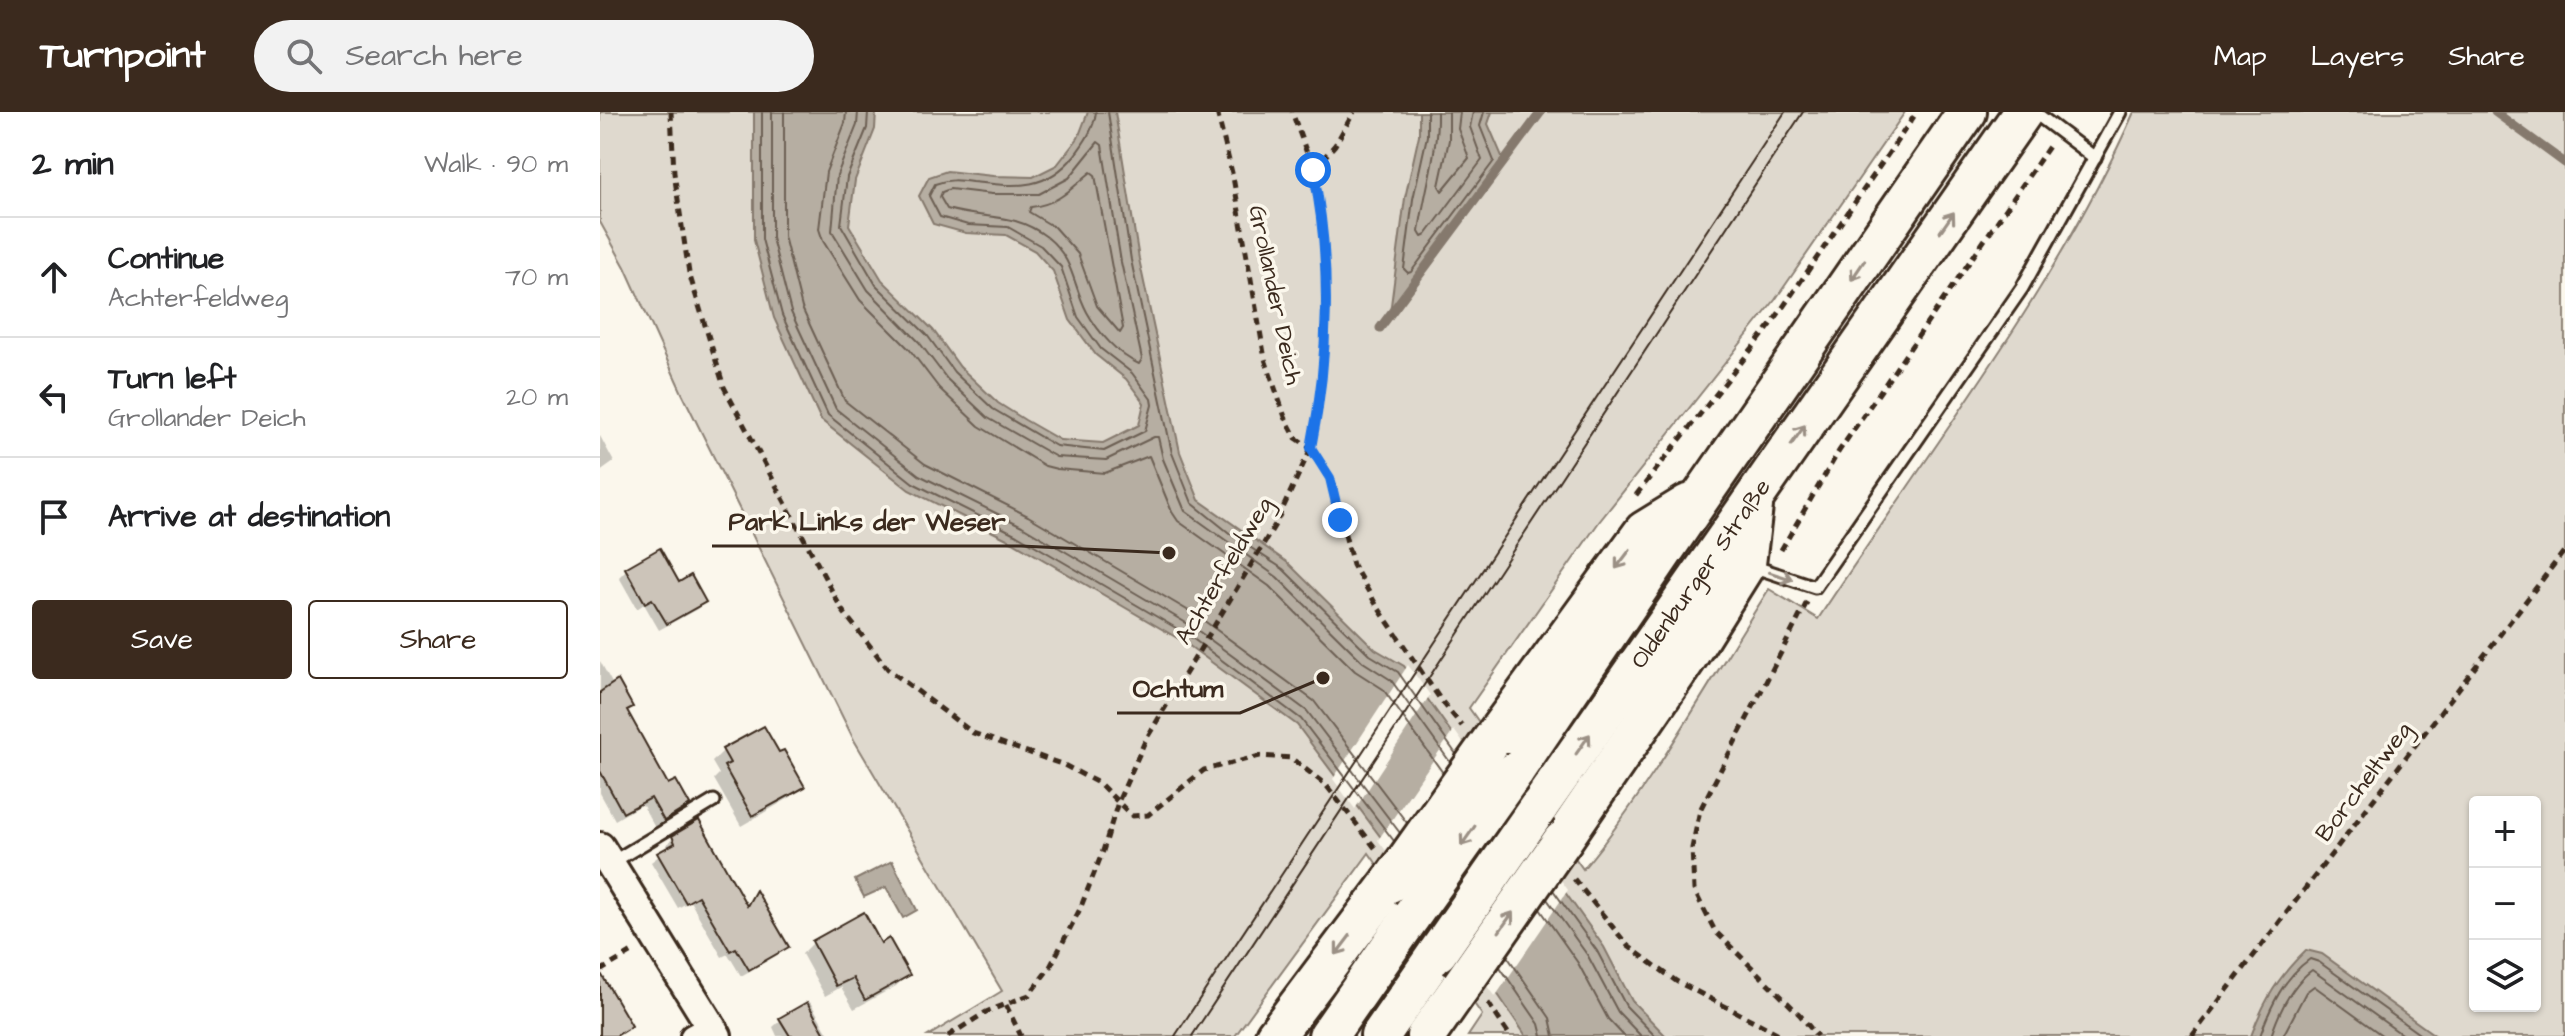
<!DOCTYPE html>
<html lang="en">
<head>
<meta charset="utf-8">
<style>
	body { margin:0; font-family:"Architects Daughter",sans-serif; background:#f2f2f2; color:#202124 }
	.controls { position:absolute; right:24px; bottom:24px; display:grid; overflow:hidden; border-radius:8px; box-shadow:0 2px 6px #0004 }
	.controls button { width:72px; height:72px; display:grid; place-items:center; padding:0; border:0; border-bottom:2px solid #e0e0e0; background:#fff; color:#202124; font:40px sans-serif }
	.stop { position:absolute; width:24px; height:24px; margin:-18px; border:6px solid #1a73e8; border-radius:50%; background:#fff }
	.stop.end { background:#1a73e8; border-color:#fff; box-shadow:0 2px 8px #0008 }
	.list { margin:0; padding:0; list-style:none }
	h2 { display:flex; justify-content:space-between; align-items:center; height:104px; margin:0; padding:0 32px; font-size:34px }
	h2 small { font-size:26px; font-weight:400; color:#757577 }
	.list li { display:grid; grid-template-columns:52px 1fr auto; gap:24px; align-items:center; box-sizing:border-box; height:120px; padding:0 32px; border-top:2px solid #e0e0e0 }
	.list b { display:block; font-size:30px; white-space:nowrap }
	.list p { margin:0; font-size:26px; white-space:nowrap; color:#757577 }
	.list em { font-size:26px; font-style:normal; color:#757577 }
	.actions { display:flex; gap:16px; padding:24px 32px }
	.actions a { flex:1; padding:18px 0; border:2px solid #3b2a1e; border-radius:8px; text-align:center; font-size:28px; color:#3b2a1e }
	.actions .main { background:#3b2a1e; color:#fff }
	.icon { flex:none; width:44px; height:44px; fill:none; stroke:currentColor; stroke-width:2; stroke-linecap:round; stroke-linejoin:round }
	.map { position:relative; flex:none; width:1965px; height:924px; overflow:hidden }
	header { display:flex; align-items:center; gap:48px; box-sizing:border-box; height:112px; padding:0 40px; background:#3b2a1e; color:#fff }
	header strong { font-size:38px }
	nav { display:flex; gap:44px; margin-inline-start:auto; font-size:28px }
	.search { width:560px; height:72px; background:#f2f2f2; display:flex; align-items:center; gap:20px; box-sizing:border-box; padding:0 28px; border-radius:44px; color:#757577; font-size:30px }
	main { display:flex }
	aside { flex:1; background:#fff }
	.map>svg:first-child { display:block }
	.green { fill:#dfd9ce; stroke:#8d8276; stroke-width:2; fill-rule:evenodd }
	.water { fill:#b6aea2; stroke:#85796d; stroke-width:2 }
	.pier { fill:#fbf7ec }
	.shadow { fill:#0003 }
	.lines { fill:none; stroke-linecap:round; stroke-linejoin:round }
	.shore { stroke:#6c5f53; stroke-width:2 }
	.stream { stroke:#85796d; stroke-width:9 }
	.building { fill:#ccc4b9; stroke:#3b2a1e; stroke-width:2 }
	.service-casing { stroke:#3b2a1e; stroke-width:17 }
	.minor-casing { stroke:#3b2a1e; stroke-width:28 }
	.tertiary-casing { stroke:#3b2a1e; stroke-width:34 }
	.trunk-casing { stroke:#3b2a1e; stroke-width:44 }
	.path { stroke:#3b2a1e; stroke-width:5; stroke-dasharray:8 6; stroke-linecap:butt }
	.service { stroke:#fbf7ec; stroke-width:11 }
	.minor { stroke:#fbf7ec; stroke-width:22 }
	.tertiary { stroke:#fbf7ec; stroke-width:28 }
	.trunk { stroke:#fbf7ec; stroke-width:38 }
	.tram { stroke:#3b2a1e; stroke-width:2 }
	.trunk-bridge-casing { stroke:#3b2a1e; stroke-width:44; stroke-linecap:butt }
	.trunk-bridge { stroke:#fbf7ec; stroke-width:38 }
	.oneway { stroke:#9b9085 }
	.route { stroke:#1a73e8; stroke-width:10 }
	.labels { text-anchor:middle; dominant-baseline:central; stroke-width:7; stroke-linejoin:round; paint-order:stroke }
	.street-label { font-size:24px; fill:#3b2a1e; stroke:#fbf7ec }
	.leader { fill:none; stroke:#3b2a1e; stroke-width:3 }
	.callout-dot { fill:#3b2a1e; stroke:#fbf7ec; stroke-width:3 }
	.callout-label { font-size:26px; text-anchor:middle; font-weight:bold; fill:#3b2a1e; stroke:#fbf7ec; stroke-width:7; stroke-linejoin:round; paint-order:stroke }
</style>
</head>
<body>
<header>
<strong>Turnpoint</strong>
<div class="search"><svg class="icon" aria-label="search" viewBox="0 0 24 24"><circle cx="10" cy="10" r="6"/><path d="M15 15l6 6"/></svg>Search here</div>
<nav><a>Map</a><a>Layers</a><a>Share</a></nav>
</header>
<main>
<aside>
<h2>2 min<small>Walk · 90 m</small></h2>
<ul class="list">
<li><svg class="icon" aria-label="ahead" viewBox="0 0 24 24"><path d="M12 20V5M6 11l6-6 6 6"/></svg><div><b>Continue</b><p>Achterfeldweg</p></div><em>70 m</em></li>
<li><svg class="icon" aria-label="left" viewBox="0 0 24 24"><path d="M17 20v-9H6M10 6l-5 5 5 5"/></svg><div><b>Turn left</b><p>Grollander Deich</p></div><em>20 m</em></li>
<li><svg class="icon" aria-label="arrive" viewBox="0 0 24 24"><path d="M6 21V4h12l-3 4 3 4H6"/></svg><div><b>Arrive at destination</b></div></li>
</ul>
<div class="actions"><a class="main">Save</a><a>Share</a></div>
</aside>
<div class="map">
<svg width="1965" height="924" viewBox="0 0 1965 924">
	<rect width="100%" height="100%" fill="#fbf7ec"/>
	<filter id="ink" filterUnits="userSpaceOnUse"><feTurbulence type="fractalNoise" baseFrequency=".0125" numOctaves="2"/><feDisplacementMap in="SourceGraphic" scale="16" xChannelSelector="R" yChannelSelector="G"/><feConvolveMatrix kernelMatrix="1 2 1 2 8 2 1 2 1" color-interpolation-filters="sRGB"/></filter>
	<g filter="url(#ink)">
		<path class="green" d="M 0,0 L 1305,0 L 1175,188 L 999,410 L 869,596 L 983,757 C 1054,671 1109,570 1169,477 L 1218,507 C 1327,341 1453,182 1534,0 L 1965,0 L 1965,924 L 868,924 L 882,903 L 769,741 L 635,924 L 328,924 L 402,879 L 254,628 L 82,281 L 25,155 L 0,110 ZM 1875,690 L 1935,690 L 1935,894 L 1875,894 Z"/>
		<g class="water">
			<polygon points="154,0 276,0 275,17 255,68 249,113 282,168 333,218 360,255 398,291 425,308 460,328 503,331 539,313 544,291 526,267 496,243 470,208 453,159 435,139 406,123 366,121 333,112 319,84 329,65 347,59 393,64 433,65 457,53 478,26 488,0 515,0 539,147 580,340 599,388 688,451 775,537 804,554 1004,835 1032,889 1066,924 926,924 897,881 697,613 584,530 413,430 309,378 221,308 174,206 154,128"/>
			<polygon points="819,0 892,0 888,12 904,49 790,201 805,86 819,23"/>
			<polygon points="292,749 317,798 303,806 286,775 264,785 255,768"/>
			<path d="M 1706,838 L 1722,842 L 1836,924 L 1651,924 C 1664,888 1679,864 1706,838 Z"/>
		</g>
		<g class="pier">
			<polygon points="808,553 830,583 755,697 733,667"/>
			<polygon points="854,618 968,778 895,885 778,728"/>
		</g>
		<g class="shadow">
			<polygon points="0,324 14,350 0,360"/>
			<polygon points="26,458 79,473 104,490 97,497 59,518 44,492 37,497 19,465"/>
			<polygon points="0,549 13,573 31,594 26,599 67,674 88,693 80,701 55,716 42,692 15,708 0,681"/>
			<polygon points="123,639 178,643 202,674 191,685 141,714 114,667 119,662 112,650"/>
			<polygon points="73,726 145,795 156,781 187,835 179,842 141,864 128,842 122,845 90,789 78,796 51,750 68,737 66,733"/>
			<polygon points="263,803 280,834 307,863 296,874 254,897 241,875 225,884 202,842 213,831"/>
			<polygon points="210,890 230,924 177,924 173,915 181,908"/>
		</g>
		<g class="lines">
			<g class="shore">
				<polyline points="162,0 162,127 182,203 228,303 313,371 417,423 588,523 701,607 794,729"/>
				<polyline points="172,0 172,126 191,200 236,297 319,363 422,414 593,515 707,599 800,721"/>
				<polyline points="184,0 184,124 202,196 245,289 325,352 428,404 599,505 714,589 807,711"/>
				<polyline points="246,0 245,11 226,60 219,117 223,129 260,188 310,238 339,276 379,314 445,354 457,357 505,361 549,344 572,400 578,409 669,474 755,559 783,577 843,661"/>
				<polyline points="258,0 257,13 237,63 232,119 268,178 319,230 347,267 388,306 456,345 506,348 554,325 558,325 563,347 585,399 677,465 763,550 791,568 850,650"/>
				<path d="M 268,0 L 267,16 L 247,65 L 241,113 L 276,173 L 327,223 L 354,260 L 393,297 L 456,334 L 504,339 L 545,319 L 552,293 L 551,287 L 532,261 L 501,237 L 478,205 L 461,155 L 441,134 L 408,115 L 368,113 L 340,105 L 329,84 L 335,72 C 348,67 358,68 372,70 C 413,74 445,80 474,44 C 484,31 494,17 496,0"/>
				<polyline points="508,0 531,148 572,341 592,391 633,424 683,457 770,543 798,560 856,642"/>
				<polyline points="827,0 827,24 813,87 804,157 808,161 811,160 894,49 880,14 884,0"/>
				<path d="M 837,0 C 838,41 824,80 819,120 L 822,125 L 826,123 L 882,48 L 870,15 L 873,0"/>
				<polyline points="849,0 849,28 839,74 842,79 869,46 858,17 860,0"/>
				<path d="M 498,30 L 502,33 L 521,150 L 542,247 L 539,252 C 518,243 498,220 487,200 C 472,172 475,148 447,125 C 413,99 384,108 347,97 L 340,85 L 342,80 L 350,77 L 392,82 L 439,82 L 469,66 Z"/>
				<path d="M 491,60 L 495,63 L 523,216 L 520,221 L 497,194 L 478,142 L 454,115 L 429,100 L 431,95 C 460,92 471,76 491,60 Z"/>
				<polyline points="953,778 997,839 1026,894 1055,924"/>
				<polyline points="947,787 988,844 1018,900 1041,924"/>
				<polyline points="940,797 978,851 1008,907 1024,924"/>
				<polyline points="907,844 950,906 954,924"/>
				<polyline points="900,855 939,912 942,924"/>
				<path d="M 1660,924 C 1670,895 1684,865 1710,847 L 1719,850 L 1822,924"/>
				<path d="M 1671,924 C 1679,900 1691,873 1712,858 L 1804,924"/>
				<polyline points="1683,924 1706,880 1714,874 1783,924"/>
			</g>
			<g class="stream">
				<polyline points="1895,0 1965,51"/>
				<polyline points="780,216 941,0"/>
			</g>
		</g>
		<g class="building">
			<polygon points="60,436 79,470 91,463 106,490 67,512 52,487 45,491 25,456"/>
			<polygon points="18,568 33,595 27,598 68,672 76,668 90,693 64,709 51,686 23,701 0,659 0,580"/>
			<polygon points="164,614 179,640 184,638 205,675 152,704 124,654 130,651 122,637"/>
			<polygon points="99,708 147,794 156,778 189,835 149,858 136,836 130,839 98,784 86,791 57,741 75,731 72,724"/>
			<polygon points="264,800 281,831 289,826 310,863 265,888 253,866 236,874 212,829"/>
			<polygon points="0,860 32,914 16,924 0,924"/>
			<polygon points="207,890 226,924 190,924 179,906"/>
		</g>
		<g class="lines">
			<g class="service-casing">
				<g id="service">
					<polyline points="1434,0 1495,46"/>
					<polyline points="1152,454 1215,475 1422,176 1520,0"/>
					<polyline points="11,751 114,689"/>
				</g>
			</g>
			<g class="minor-casing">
				<polyline id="minor" points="92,924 110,914"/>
			</g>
			<g class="tertiary-casing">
				<polyline id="tertiary" points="0,735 117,924"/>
			</g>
			<g class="trunk-casing">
				<g id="trunk">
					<polyline points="891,629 1044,419 1088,392"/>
					<polyline points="914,660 1083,411 1367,0"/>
					<polyline points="938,696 1423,0"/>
					<polyline points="962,729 1089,543 1146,452 1153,394"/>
					<polyline points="675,924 790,771"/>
					<polyline points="728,924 812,803"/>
					<polyline points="780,924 838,840"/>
					<polyline points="826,924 861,874"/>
				</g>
			</g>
			<g class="path">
				<polyline points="71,0 74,61 89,161 124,275 242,498 288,557 373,621 464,653 500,672 532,704 548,703 604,658 660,644 691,646 726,673 776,737"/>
				<polyline points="617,0 633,65 665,247 685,305 696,326 711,336 730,366 753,453 777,494 840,587 862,614"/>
				<polyline points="713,58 735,33 754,0"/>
				<polyline points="1036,383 1170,214 1317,0"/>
				<polyline points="1181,438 1239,339 1450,33"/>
				<polyline points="1207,490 1100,698 1092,736 1094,778 1115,819 1200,903 1217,924"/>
				<polyline points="974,767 1028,834 1076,869 1183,924"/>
				<polyline points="0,859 34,839"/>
				<polyline points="888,891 910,924"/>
				<polyline points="406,893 421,924"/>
				<polyline points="348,924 386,900 429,883 450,855 480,797 503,739 518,690 545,629 676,411 711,336 719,296 724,238 725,175 722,110 713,58 692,0"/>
				<polyline points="1592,924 1965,438"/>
			</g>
			<use href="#service" class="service"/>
			<use href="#minor" class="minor"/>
			<use href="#tertiary" class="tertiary"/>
			<use href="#trunk" class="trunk"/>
			<g class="tram">
				<polyline points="575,924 1185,0"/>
				<polyline points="592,924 1203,0"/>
			</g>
			<g class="trunk-bridge-casing">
				<g id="trunk-bridge">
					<polyline points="790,771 891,629"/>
					<polyline points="812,803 914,660"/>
					<polyline points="838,840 938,696"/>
					<polyline points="861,874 962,729"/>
				</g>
			</g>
			<use href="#trunk-bridge" class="trunk-bridge"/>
		</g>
		<defs><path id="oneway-shaft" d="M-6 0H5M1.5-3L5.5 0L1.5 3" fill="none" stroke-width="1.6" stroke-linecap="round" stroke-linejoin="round" transform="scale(2)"/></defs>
		<g class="oneway">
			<use href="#oneway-shaft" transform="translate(1347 110) rotate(-55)"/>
			<use href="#oneway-shaft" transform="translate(1258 158) rotate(124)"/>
			<use href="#oneway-shaft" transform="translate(1198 323) rotate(-55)"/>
			<use href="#oneway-shaft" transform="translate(1023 447) rotate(127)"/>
			<use href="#oneway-shaft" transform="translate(1181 464) rotate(18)"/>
			<use href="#oneway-shaft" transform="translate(983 632) rotate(-55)"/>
			<use href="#oneway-shaft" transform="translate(868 724) rotate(125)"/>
			<use href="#oneway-shaft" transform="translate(906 810) rotate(-55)"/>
			<use href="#oneway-shaft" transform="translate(743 833) rotate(127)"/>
		</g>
	</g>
	<g class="lines" filter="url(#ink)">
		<path class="route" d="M 713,58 C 732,148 729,246 711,336 L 730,366 L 740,408"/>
	</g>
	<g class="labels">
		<g class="street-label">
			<text transform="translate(675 183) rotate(78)">Grollander Deich</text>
			<text transform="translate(624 459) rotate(-59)">Achterfeldweg</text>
			<text transform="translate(1101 462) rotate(-55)">Oldenburger Straße</text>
			<text transform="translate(1764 670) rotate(-53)">Borcheltweg</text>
		</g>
	</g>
	<path class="leader" d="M569 441L421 434H112M723 566L640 601H517"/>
	<g class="callout-dot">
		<circle cx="569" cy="441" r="8"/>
		<circle cx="723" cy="566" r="8"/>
	</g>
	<g class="callout-label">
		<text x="267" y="418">Park Links der Weser</text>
		<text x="578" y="585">Ochtum</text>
	</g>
</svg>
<div class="controls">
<button>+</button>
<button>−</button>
<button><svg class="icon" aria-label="layers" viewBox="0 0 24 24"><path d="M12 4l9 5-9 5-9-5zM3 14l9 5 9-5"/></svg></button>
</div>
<div class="stop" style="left:713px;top:58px"></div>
<div class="stop end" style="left:740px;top:408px"></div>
</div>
</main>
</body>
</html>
